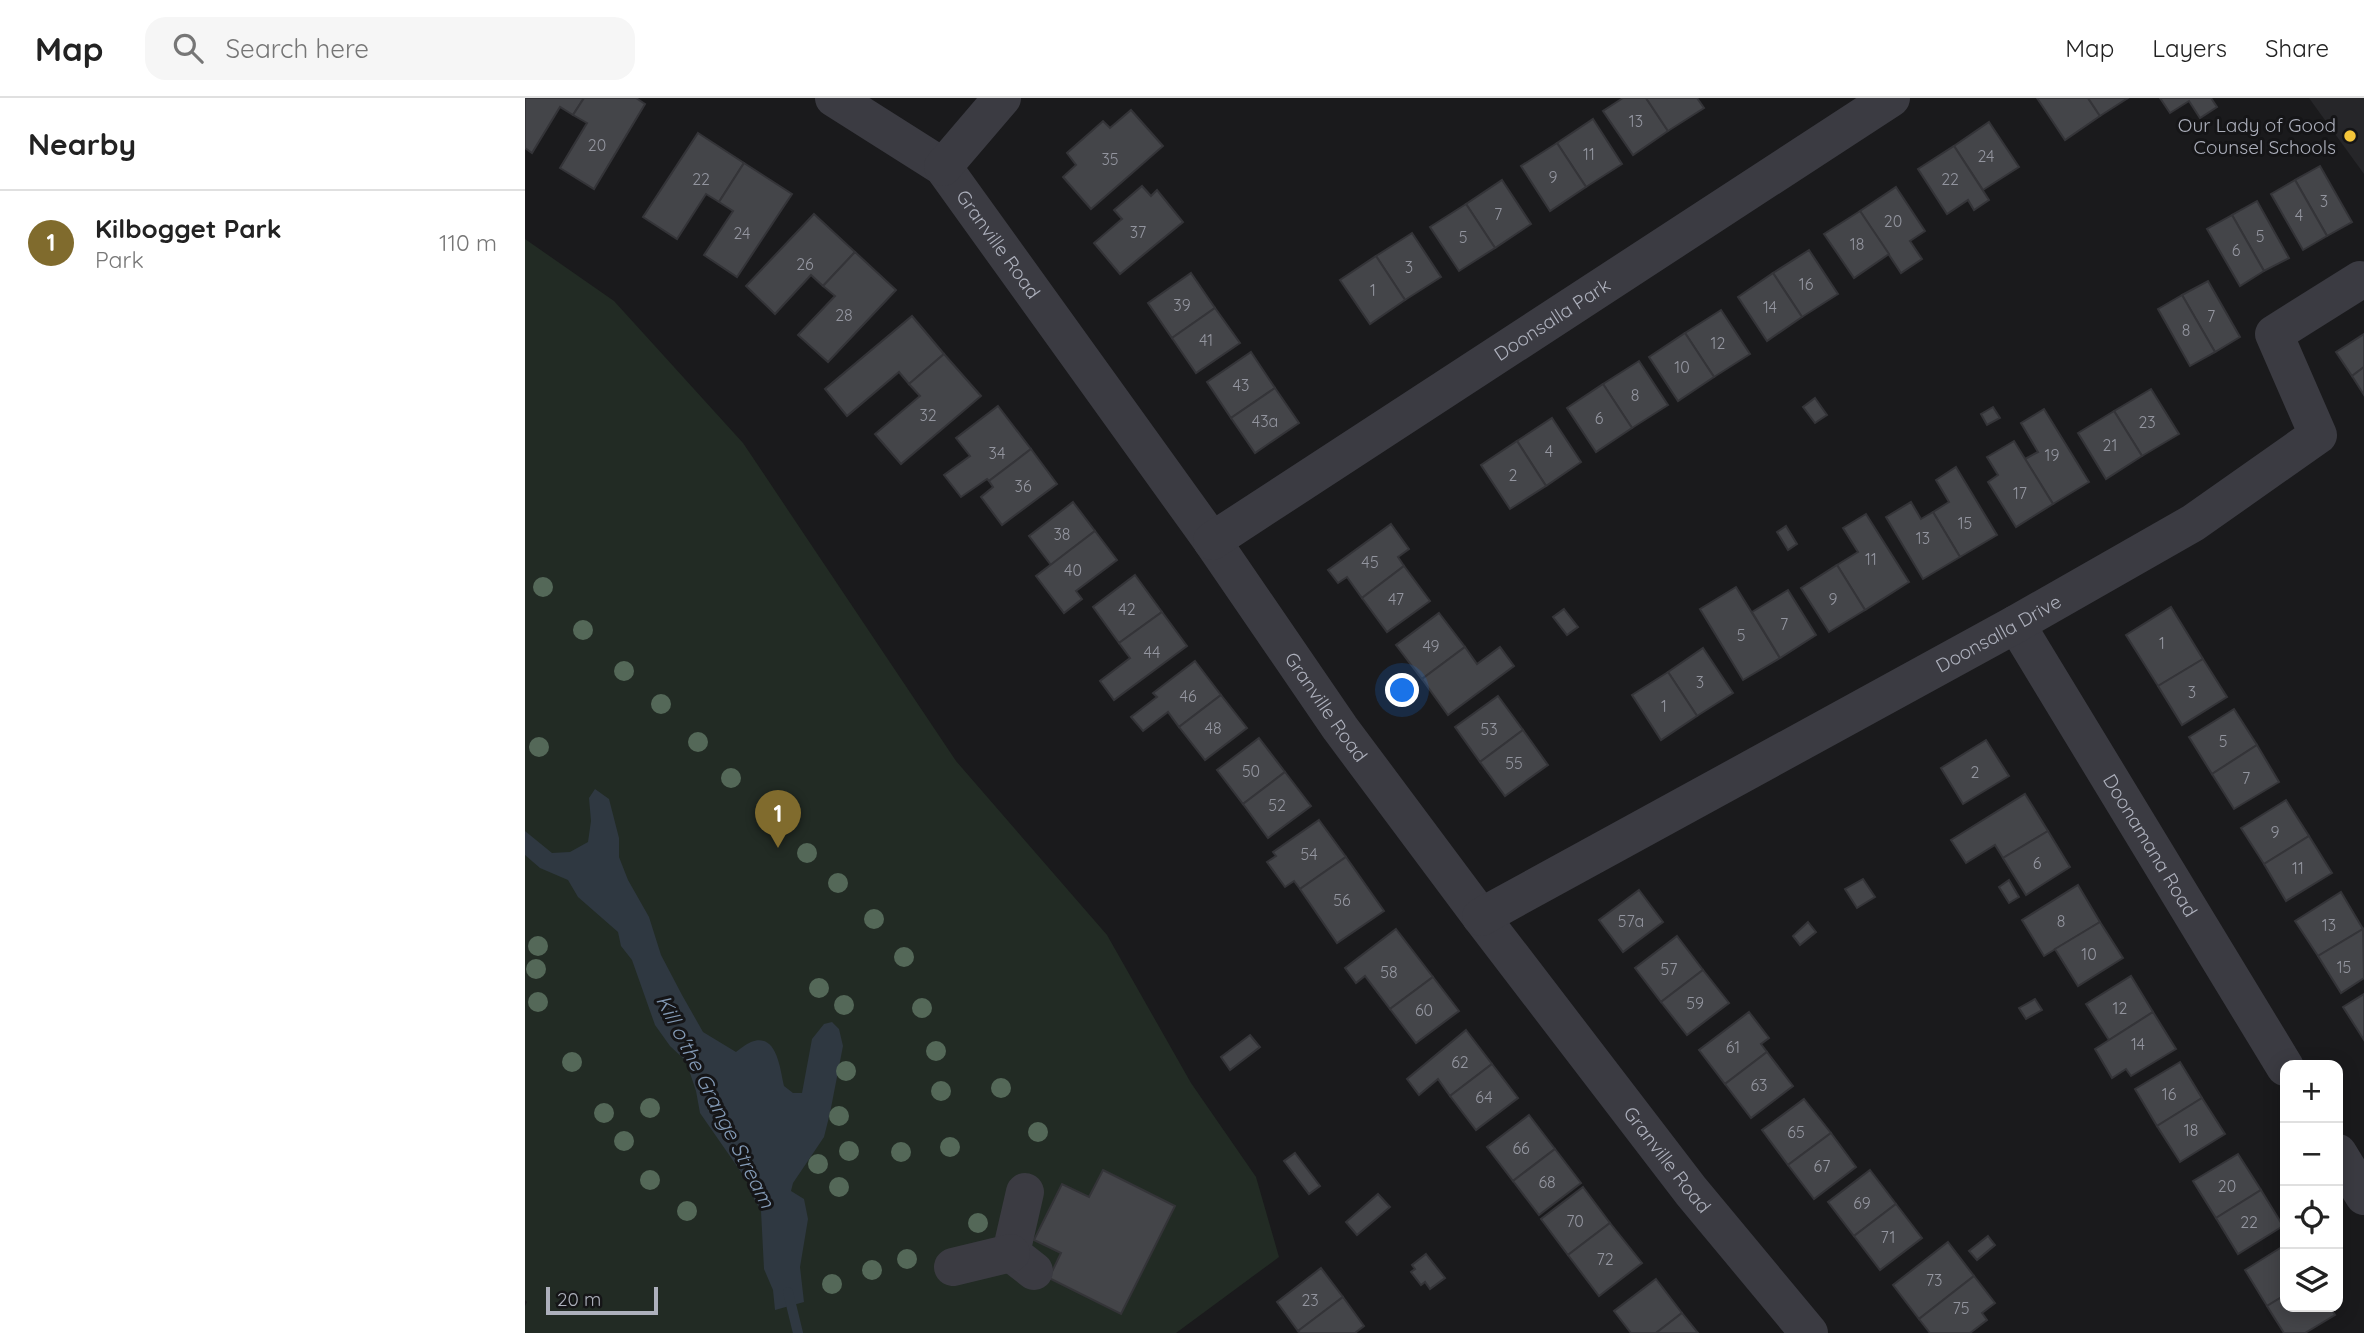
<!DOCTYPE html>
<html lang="en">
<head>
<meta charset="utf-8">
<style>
	body { margin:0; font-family:Quicksand,sans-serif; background:#f6f6f6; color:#222 }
	.controls { position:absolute; right:21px; bottom:21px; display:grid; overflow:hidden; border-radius:14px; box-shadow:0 4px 18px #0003 }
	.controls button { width:63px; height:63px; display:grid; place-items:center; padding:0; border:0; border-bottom:2px solid #e0e0e0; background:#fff; color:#222; font:35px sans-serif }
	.scale { position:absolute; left:21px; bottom:18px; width:112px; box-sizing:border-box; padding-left:7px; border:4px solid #adb0bc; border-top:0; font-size:19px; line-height:24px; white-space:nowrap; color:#adb0bc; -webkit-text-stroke:5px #151517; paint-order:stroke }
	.you { position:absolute; left:878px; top:593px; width:24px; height:24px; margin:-18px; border:5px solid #fff; border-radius:50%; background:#1a73e8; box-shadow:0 0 0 10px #1a73e833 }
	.badge { display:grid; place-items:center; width:46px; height:46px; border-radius:50%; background:#806b2d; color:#fff; font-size:23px; font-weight:700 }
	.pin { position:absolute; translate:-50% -58px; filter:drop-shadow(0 2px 4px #0008) }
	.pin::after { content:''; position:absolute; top:37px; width:24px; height:21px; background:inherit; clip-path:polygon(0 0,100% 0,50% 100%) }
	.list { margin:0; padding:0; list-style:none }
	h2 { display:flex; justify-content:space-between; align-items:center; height:91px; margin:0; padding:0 28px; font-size:30px }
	h2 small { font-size:23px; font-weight:400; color:#767676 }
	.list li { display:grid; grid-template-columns:46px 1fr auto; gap:21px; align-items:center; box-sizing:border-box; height:105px; padding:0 28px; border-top:2px solid #e0e0e0 }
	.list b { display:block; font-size:26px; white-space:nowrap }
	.list p { margin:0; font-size:23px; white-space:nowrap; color:#767676 }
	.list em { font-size:23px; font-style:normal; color:#767676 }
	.icon { flex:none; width:38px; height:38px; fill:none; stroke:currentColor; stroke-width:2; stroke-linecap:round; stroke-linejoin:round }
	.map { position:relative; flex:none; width:1839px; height:1235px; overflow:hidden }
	header { display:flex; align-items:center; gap:42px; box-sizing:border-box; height:98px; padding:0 35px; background:#fff; border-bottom:2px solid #e0e0e0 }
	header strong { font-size:33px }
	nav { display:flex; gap:38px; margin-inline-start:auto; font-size:24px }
	.search { width:490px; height:63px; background:#f6f6f6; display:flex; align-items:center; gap:18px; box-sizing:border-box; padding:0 24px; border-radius:21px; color:#767676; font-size:26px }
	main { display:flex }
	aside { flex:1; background:#fff }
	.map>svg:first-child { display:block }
	.built { fill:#262629 }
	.green { fill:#222b24 }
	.water { fill:#2f3841 }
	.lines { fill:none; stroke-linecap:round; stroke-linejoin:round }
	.stream { stroke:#2f3841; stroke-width:10 }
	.building { fill:#444549; stroke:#343438; stroke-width:2 }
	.minor { stroke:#3b3b42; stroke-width:38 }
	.tree { fill:#546858 }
	.poi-dot { fill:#f4c53a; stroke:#151517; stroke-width:2.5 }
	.labels { text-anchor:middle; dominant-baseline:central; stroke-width:6; stroke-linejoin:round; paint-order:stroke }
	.number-label { font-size:16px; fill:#93959f }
	.poi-label { font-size:19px; fill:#adb0bc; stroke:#151517; text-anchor:end }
	.street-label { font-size:19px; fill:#adb0bc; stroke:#151517 }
	.water-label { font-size:21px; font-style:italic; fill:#849bb7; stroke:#151517 }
</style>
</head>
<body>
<header>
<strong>Map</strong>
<div class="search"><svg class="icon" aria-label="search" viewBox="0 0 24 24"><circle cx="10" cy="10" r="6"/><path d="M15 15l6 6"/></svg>Search here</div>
<nav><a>Map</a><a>Layers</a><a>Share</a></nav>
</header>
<main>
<aside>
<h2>Nearby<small></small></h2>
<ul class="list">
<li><span class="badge">1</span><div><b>Kilbogget Park</b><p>Park</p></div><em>110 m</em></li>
</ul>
</aside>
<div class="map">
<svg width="1839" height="1235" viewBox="0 0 1839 1235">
	<rect width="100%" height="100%" fill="#1a1a1c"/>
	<polygon class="built" points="1784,0 1839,0 1839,76"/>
	<polygon class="green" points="0,141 89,203 218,345 431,663 582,837 666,985 731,1079 754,1159 651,1235 0,1235 0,1208 2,1204 0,1202"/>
	<path class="water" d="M 70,691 L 84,701 L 94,740 L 94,759 L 103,782 L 124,819 L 136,857 L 157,897 L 178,934 L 211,954 C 215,951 221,946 226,944 C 252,934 255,971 259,988 L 268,995 L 277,995 L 287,941 L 299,926 L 307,924 L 314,931 L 318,948 L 305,1015 L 299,1039 L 268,1085 L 266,1093 L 279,1101 L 283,1121 L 275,1169 L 279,1204 L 250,1212 L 248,1192 L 239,1171 L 236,1113 L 229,1101 L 225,1087 L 175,1015 L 171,993 L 161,963 L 145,948 L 130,927 L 107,862 L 96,848 L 93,834 L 53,799 L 43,782 L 15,770 L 0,757 L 0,733 L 27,755 L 45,754 L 63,744 L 66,723 L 64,700 Z"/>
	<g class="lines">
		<polyline class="stream" points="263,1194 273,1235"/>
	</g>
	<g class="building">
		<polygon points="0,0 59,0 48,17 35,9 7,55 0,50"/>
		<polygon points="59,0 111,0 120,6 69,91 35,70 62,25 48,17"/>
		<polygon points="1098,0 1121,0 1143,33 1108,57 1078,13"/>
		<polygon points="1121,0 1172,0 1179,10 1143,33"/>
		<polygon points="1512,0 1563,0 1575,18 1540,42"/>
		<polygon points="1563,0 1603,0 1575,18"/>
		<polygon points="1635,0 1686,0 1692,9 1675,20 1664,3 1645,15"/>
		<polygon points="606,12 638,48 566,111 538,79 551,67 542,55 578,23 585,30"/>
		<polygon points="1068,21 1097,66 1061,89 1032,45"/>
		<polygon points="1464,24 1494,69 1458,92 1429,48"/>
		<polygon points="173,35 219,65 194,104 181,96 152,141 118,119"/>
		<polygon points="1032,45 1061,89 1025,113 996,68"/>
		<polygon points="1429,48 1464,102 1449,112 1443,102 1422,116 1393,71"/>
		<polygon points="219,65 267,96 212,179 179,157 208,113 194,104"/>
		<polygon points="1795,68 1827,124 1802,138 1770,82"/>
		<polygon points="977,82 1006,126 970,150 941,106"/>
		<polygon points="1770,82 1802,138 1778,152 1746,96"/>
		<polygon points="617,88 626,98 632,92 658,124 595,176 569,145 597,121 589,112"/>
		<polygon points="1371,89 1400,133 1385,143 1397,161 1376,175 1335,113"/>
		<polygon points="1732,103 1764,160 1739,173 1707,117"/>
		<polygon points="941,106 970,150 934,173 905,129"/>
		<polygon points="1335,113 1364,156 1329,180 1299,136"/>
		<polygon points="289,116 330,154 298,188 286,177 250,216 221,188"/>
		<polygon points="1707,117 1739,173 1715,188 1682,131"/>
		<polygon points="887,135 916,179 880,202 851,158"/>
		<polygon points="1284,152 1313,196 1277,219 1248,175"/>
		<polygon points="330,154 371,192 303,264 273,237 310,198 298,188"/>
		<polygon points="851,158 880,202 845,226 815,182"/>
		<polygon points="666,175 690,210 647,240 623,205"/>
		<polygon points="1248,175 1277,219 1242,243 1213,199"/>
		<polygon points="1683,183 1715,239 1690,254 1657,197"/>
		<polygon points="1657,197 1690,254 1665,268 1633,211"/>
		<polygon points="690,210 715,245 671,275 647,240"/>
		<polygon points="1196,212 1225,256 1189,279 1160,235"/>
		<polygon points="387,218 419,256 384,286 374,274 322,318 300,291"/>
		<polygon points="1160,235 1189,279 1153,303 1124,259"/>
		<polygon points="1839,236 1839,269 1827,278 1811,254"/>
		<polygon points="726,254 750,290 706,320 682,284"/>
		<polygon points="419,256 456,298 376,366 350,336 395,298 384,286"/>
		<polygon points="1114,263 1143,307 1107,330 1078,286"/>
		<polygon points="1839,269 1839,297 1827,278"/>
		<polygon points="1078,286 1107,330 1071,354 1042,310"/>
		<polygon points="750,290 774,325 730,355 706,320"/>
		<polygon points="1626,291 1654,336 1617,358 1589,313"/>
		<polygon points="1290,300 1302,317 1290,325 1278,309"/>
		<polygon points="473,308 506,351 464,383 462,381 436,399 419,377 445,358 431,340"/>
		<polygon points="1468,309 1475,320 1462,327 1456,316"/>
		<polygon points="1519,311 1564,384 1528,406 1500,361 1513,354 1496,325"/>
		<polygon points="1589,313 1617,358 1581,381 1553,335"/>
		<polygon points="1027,320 1056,364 1021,388 992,343"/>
		<polygon points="992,343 1021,388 985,411 956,367"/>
		<polygon points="1489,343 1528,406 1491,429 1463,384 1473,377 1462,359"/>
		<polygon points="506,351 532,386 477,427 456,399 468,389 464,383"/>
		<polygon points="1431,369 1472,437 1435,459 1408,414 1424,404 1411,382"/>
		<polygon points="548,404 570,433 526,467 504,438"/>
		<polygon points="1386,404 1396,421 1408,414 1435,459 1398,481 1361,419"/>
		<polygon points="1341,416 1384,484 1340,512 1312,467 1333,454 1318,430"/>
		<polygon points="866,426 884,451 873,459 879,468 837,500 822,479 813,485 803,472"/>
		<polygon points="1261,428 1272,446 1263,452 1252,434"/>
		<polygon points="570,433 592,462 551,493 557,501 539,515 511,478"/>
		<polygon points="1312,467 1340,512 1304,534 1276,490"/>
		<polygon points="879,468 905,503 862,534 837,500"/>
		<polygon points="610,477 637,514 594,545 568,509"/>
		<polygon points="1211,489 1255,560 1218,582 1175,511"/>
		<polygon points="1263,492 1291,537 1255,560 1227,514"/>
		<polygon points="1646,509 1678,561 1633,588 1601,537"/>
		<polygon points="1039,511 1053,529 1042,537 1028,519"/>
		<polygon points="637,514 662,548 589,602 575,583 605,560 594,545"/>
		<polygon points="914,515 940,549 897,581 871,547"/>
		<polygon points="940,549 952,566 975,549 989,568 923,617 897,581"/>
		<polygon points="1178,550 1208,595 1172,618 1143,574"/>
		<polygon points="1678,561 1702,599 1657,627 1633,588"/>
		<polygon points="670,563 696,597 654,629 643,614 618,633 606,619 632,599 628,595"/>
		<polygon points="1143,574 1172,618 1136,642 1107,597"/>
		<polygon points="696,597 722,630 680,662 654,629"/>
		<polygon points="973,598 998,632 955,664 930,629"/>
		<polygon points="1709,611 1732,647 1687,676 1664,639"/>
		<polygon points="998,632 1023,667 980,698 955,664"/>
		<polygon points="734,640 760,674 718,706 692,672"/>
		<polygon points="1461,642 1484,678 1438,706 1416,670"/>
		<polygon points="1732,647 1754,684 1709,711 1687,676"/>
		<polygon points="760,674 786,708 743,740 718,706"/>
		<polygon points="1500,696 1523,733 1478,760 1470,747 1441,765 1426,742"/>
		<polygon points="1761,702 1784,738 1739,766 1716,730"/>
		<polygon points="794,722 821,759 775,791 769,783 760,789 742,764 751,758 748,754"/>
		<polygon points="1523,733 1545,769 1501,797 1478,760"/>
		<polygon points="1784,738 1807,775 1761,803 1739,766"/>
		<polygon points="821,759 859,813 812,845 775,791"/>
		<polygon points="1338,781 1350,799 1332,810 1320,791"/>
		<polygon points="1484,782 1494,799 1484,805 1474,789"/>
		<polygon points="1553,787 1575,824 1519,858 1497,822"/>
		<polygon points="1114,792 1138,824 1098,854 1074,822"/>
		<polygon points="1816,794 1838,831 1793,858 1770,823"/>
		<polygon points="1283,824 1291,834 1275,847 1268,838"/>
		<polygon points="1575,824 1598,860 1553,888 1530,851"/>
		<polygon points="871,831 908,879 865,911 840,878 831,885 820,870"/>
		<polygon points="1838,831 1839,880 1816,895 1793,858"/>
		<polygon points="1152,838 1178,872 1136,904 1110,870"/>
		<polygon points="1178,872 1204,905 1162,937 1136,904"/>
		<polygon points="1606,878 1628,914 1584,942 1561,906"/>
		<polygon points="908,879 934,913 891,945 865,911"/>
		<polygon points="1839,896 1839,942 1818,909"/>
		<polygon points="1510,901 1517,912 1501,921 1494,910"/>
		<polygon points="1224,914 1244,940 1236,946 1242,954 1200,986 1174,952"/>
		<polygon points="1628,914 1651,951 1606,978 1601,971 1587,980 1570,951"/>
		<polygon points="941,932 967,966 925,998 913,981 894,997 882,981"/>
		<polygon points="725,937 735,949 705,972 696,959"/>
		<polygon points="1242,954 1268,988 1226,1020 1200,986"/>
		<polygon points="1655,964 1677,1000 1632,1028 1610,991"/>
		<polygon points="967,966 993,1000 951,1032 925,998"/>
		<polygon points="1677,1000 1700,1036 1655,1064 1632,1028"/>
		<polygon points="1279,1001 1306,1035 1263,1067 1237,1032"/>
		<polygon points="1004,1017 1030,1051 988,1083 962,1049"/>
		<polygon points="1306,1035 1331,1069 1289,1101 1263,1067"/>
		<polygon points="1030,1051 1056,1085 1014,1117 988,1083"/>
		<polygon points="770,1055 795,1088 784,1096 759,1063"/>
		<polygon points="1713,1056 1736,1092 1691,1120 1668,1083"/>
		<polygon points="578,1072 650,1108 596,1216 524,1180 536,1155 509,1142 537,1086 564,1099"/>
		<polygon points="1345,1072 1371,1106 1329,1138 1303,1104"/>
		<polygon points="1058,1089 1085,1125 1043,1157 1016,1121"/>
		<polygon points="1736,1092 1758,1128 1713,1156 1691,1120"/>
		<polygon points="853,1096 865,1109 832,1137 821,1124"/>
		<polygon points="1371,1106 1397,1140 1355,1172 1329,1138"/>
		<polygon points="1085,1125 1117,1165 1074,1198 1043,1157"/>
		<polygon points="1463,1138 1470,1147 1452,1162 1444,1153"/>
		<polygon points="1423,1144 1449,1178 1394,1221 1368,1187"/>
		<polygon points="1760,1147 1760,1197 1742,1208 1720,1172"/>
		<polygon points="901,1156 920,1180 905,1191 900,1184 896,1187 886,1174 890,1171 887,1167"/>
		<polygon points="796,1170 818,1199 773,1233 752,1204"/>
		<polygon points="1449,1178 1470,1205 1457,1215 1462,1222 1445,1235 1405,1235 1394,1221"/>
		<polygon points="1131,1181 1157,1215 1131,1235 1106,1235 1089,1213"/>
		<polygon points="1760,1197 1760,1209 1805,1209 1810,1217 1780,1235 1759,1235 1742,1208"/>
		<polygon points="818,1199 839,1228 830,1235 775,1235 773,1233"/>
		<polygon points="1157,1215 1173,1235 1131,1235"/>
	</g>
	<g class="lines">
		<g class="minor">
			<path id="s1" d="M 309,0 L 418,69 L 687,443 L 815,630 L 956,819 L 1166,1093 L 1284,1235"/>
			<polyline points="418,69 477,0"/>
			<path id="s2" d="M 687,443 L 1366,0"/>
			<path id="s3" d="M 1491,526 L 1760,969"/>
			<path id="s4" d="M 956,819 L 1491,526 L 1668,425 L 1793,337 L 1749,236 L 1835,182"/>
			<polyline points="1813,1055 1839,1098"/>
			<polyline points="500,1094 486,1155 509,1173"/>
			<polyline points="428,1169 486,1155"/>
		</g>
	</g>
	<g class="tree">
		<circle cx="18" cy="489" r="10"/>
		<circle cx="58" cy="532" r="10"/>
		<circle cx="99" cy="573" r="10"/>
		<circle cx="136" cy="606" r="10"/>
		<circle cx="173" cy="644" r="10"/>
		<circle cx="14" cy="649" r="10"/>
		<circle cx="206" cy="680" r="10"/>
		<circle cx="247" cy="717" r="10"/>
		<circle cx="282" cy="755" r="10"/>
		<circle cx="313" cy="785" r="10"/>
		<circle cx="349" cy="821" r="10"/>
		<circle cx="13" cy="848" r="10"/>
		<circle cx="379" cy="859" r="10"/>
		<circle cx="11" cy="871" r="10"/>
		<circle cx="294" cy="890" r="10"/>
		<circle cx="13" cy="904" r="10"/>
		<circle cx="319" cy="907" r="10"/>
		<circle cx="397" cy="910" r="10"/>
		<circle cx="411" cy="953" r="10"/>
		<circle cx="47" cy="964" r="10"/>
		<circle cx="321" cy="973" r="10"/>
		<circle cx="476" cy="990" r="10"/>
		<circle cx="416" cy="993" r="10"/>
		<circle cx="125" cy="1010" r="10"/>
		<circle cx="79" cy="1015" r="10"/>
		<circle cx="314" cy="1018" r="10"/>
		<circle cx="513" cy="1034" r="10"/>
		<circle cx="99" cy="1043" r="10"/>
		<circle cx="425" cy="1049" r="10"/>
		<circle cx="324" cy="1053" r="10"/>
		<circle cx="376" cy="1054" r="10"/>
		<circle cx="293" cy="1066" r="10"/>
		<circle cx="125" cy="1082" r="10"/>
		<circle cx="314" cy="1089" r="10"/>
		<circle cx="162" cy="1113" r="10"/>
		<circle cx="453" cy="1125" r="10"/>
		<circle cx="382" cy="1161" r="10"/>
		<circle cx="347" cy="1172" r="10"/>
		<circle cx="307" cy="1186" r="10"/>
	</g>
	<circle class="poi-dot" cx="1825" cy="38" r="7"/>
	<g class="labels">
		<g class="number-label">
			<text x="1111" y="23">13</text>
			<text x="72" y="47">20</text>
			<text x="1064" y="56">11</text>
			<text x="1461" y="58">24</text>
			<text x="585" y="61">35</text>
			<text x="1028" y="79">9</text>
			<text x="176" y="81">22</text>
			<text x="1425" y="81">22</text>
			<text x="1799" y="103">3</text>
			<text x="973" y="116">7</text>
			<text x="1774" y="117">4</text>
			<text x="1368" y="123">20</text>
			<text x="613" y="134">37</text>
			<text x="217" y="135">24</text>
			<text x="1735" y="138">5</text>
			<text x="938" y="139">5</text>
			<text x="1332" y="146">18</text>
			<text x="1711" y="152">6</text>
			<text x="280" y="166">26</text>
			<text x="884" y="169">3</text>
			<text x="1281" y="186">16</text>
			<text x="848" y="192">1</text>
			<text x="657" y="207">39</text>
			<text x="1245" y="209">14</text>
			<text x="319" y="217">28</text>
			<text x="1686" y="218">7</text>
			<text x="1661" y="232">8</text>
			<text x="681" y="242">41</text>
			<text x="1193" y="245">12</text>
			<text x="1157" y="269">10</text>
			<text x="716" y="287">43</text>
			<text x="1110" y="297">8</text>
			<text x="403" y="317">32</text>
			<text x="1074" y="320">6</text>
			<text x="740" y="323">43a</text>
			<text x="1622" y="324">23</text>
			<text x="1585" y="347">21</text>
			<text x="1024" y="353">4</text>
			<text x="472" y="355">34</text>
			<text x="1527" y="357">19</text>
			<text x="988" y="377">2</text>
			<text x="498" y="388">36</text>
			<text x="1495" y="395">17</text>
			<text x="1440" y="425">15</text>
			<text x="537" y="436">38</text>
			<text x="1398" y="440">13</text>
			<text x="1346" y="461">11</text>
			<text x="845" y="464">45</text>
			<text x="548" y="472">40</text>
			<text x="871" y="501">47</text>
			<text x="1308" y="501">9</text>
			<text x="602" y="511">42</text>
			<text x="1259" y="526">7</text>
			<text x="1216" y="537">5</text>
			<text x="1637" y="545">1</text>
			<text x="906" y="548">49</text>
			<text x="627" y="554">44</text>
			<text x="1175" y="584">3</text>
			<text x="1667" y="594">3</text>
			<text x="663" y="598">46</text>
			<text x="1139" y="608">1</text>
			<text x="688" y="630">48</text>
			<text x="964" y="631">53</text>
			<text x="1698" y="643">5</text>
			<text x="989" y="665">55</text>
			<text x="726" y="673">50</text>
			<text x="1450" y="674">2</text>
			<text x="1721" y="680">7</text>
			<text x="752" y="707">52</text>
			<text x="1750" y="734">9</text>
			<text x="784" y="756">54</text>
			<text x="1512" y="765">6</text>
			<text x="1773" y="770">11</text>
			<text x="817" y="802">56</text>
			<text x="1106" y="823">57a</text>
			<text x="1536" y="823">8</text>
			<text x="1804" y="827">13</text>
			<text x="1564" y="856">10</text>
			<text x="1819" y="869">15</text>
			<text x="1144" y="871">57</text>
			<text x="864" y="874">58</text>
			<text x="1170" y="905">59</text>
			<text x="1595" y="910">12</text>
			<text x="899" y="912">60</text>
			<text x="1613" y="946">14</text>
			<text x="1208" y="949">61</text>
			<text x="935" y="964">62</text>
			<text x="1234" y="987">63</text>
			<text x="1644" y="996">16</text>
			<text x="959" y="999">64</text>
			<text x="1666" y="1032">18</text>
			<text x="1271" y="1034">65</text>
			<text x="996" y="1050">66</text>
			<text x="1297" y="1068">67</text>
			<text x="1022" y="1084">68</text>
			<text x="1702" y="1088">20</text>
			<text x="1337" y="1105">69</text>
			<text x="1050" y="1123">70</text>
			<text x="1724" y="1124">22</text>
			<text x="1363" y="1139">71</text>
			<text x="1080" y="1161">72</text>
			<text x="1409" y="1182">73</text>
			<text x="785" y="1202">23</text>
			<text x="1436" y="1210">75</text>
		</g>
		<g class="poi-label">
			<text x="1811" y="27">Our Lady of Good<tspan x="1811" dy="22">Counsel Schools</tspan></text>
		</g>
		<g class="street-label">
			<text stroke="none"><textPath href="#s1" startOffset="224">Granville Road</textPath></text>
			<text stroke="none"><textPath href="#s2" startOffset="406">Doonsalla Park</textPath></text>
			<text stroke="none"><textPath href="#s4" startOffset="590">Doonsalla Drive</textPath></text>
			<text stroke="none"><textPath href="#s1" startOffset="791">Granville Road</textPath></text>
			<text stroke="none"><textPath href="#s3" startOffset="259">Doonamana Road</textPath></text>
			<text stroke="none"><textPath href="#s1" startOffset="1358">Granville Road</textPath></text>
		</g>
		<g class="water-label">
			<text transform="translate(191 1003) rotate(63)">Kill o'the Grange Stream</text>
		</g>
	</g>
</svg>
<div class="controls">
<button>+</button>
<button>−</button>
<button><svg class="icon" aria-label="locate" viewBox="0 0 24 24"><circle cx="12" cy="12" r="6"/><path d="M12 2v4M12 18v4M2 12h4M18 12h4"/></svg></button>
<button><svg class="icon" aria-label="layers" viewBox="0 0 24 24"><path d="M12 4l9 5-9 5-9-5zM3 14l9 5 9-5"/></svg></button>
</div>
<div class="scale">20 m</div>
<div class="you"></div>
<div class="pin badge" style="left:253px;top:750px">1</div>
</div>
</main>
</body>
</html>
